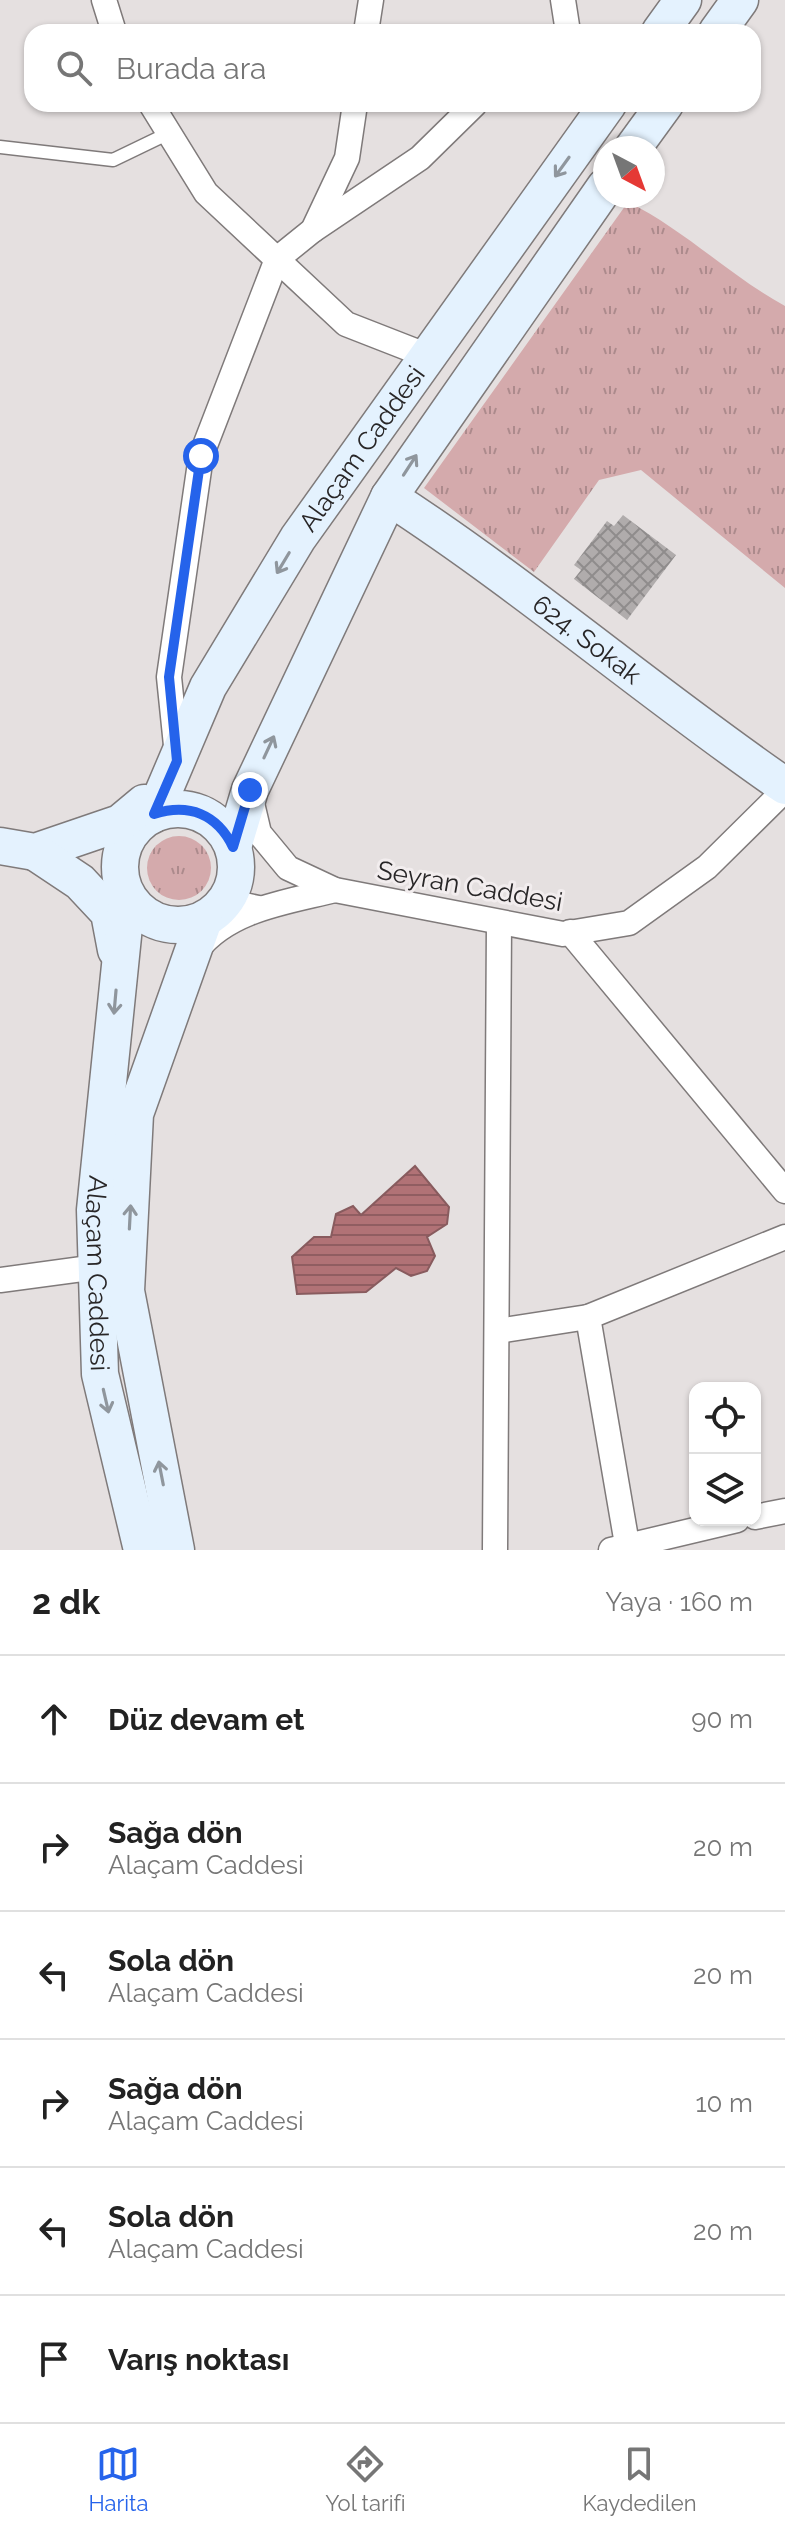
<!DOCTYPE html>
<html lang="tr">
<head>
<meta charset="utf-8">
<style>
	body { margin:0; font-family:Raleway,sans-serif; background:#f2f2f2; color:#222 }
	.controls { position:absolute; right:24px; bottom:24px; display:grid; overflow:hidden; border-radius:16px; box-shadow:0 2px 6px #0004 }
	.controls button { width:72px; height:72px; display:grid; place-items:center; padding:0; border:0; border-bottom:2px solid #e0e0e0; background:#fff; color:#222; font:40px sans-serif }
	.compass { position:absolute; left:593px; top:136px; width:72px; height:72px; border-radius:50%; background:#fff; box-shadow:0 2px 6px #0004; rotate:139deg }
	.stop { position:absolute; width:24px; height:24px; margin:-18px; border:6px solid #2563eb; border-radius:50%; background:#fff }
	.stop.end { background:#2563eb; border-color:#fff; box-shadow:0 2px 8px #0008 }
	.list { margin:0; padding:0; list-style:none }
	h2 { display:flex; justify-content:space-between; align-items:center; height:104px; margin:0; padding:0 32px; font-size:34px }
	h2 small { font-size:26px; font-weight:400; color:#767676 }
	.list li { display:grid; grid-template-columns:52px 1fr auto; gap:24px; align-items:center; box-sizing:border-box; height:128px; padding:0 32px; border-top:2px solid #e0e0e0 }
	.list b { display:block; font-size:30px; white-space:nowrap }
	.list p { margin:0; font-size:26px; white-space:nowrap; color:#767676 }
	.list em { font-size:26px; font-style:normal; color:#767676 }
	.icon { flex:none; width:44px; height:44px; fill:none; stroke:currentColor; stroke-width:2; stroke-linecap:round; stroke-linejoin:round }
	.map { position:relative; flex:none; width:785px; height:1550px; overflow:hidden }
	.search { position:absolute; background:#fff; box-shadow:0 2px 6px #0004; left:24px; right:24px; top:24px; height:88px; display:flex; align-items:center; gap:20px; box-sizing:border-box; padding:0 28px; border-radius:24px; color:#767676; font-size:30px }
	.sheet { height:872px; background:#fff }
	nav { display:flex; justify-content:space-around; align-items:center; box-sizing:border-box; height:112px; border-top:2px solid #e0e0e0; background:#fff; font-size:22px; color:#767676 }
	nav a { display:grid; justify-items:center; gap:4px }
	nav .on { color:#2563eb }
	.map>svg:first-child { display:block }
	.grass { fill:url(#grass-tufts) }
	.water { fill:url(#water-rules); stroke:#885b5e; stroke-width:2 }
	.building { fill:url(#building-cross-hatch) }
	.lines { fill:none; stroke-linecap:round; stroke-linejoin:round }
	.lane-casing { stroke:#7f7a7a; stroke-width:15 }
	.street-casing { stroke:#7f7a7a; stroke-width:27 }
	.secondary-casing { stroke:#7f7a7a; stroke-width:39 }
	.lane { stroke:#fff; stroke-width:12 }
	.street { stroke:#fff; stroke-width:24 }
	.secondary { stroke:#e4f2fe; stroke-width:36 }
	.oneway { stroke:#8f969d }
	.route { stroke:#2563eb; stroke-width:10 }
	.labels { text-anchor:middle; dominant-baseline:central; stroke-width:6; stroke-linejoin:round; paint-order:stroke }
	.street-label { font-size:26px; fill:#282627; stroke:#f2edee }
</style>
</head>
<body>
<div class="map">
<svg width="785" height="1550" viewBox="0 0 785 1550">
	<defs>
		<pattern id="grass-tufts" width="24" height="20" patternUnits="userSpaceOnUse" patternTransform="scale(2)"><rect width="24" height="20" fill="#d4aaac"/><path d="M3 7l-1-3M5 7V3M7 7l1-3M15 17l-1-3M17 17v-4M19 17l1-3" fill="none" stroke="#ac8a8c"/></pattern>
		<pattern id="water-rules" width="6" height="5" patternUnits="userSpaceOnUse" patternTransform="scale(2)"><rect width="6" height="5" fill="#b17276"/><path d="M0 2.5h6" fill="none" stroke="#905d61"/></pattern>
		<pattern id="building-cross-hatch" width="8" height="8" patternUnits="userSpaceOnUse" patternTransform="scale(2)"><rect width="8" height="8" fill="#b0acac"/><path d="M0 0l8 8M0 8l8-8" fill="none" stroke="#8f8c8c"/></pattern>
	</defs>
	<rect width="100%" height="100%" fill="#e5e0e0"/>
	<g class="grass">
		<path d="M 628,202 C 685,230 730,276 785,306 L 785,588 L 641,470 L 599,480 L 534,572 L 424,488 Z"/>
		<circle cx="179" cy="868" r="32"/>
	</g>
	<polygon class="water" points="415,1166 449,1207 447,1224 427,1237 435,1256 427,1271 411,1276 396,1268 366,1292 297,1294 292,1257 314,1237 331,1237 336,1214 353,1206 361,1215"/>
	<polygon class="building" points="623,515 676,555 627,620 574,579 581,570 574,565 607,521 614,526"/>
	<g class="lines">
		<g class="lane-casing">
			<polyline id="lane" points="0,147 113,160 169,133"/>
		</g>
		<g class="street-casing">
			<g id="street">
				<polyline points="104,0 114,32"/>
				<polyline points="563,0 568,32"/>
				<polyline points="366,32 371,0"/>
				<polyline points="151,104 206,193 346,324 428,356"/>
				<polyline points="313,230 420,158 475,104"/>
				<polyline points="177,755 169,677 201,456 277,259 313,230 347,158 355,104"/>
				<polyline points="251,799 259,833 288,868 335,890 563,934 629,923 707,867 785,790"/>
				<polyline points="225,901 258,908"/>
				<polyline points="570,932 785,1191"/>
				<path d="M 197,950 C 229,909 287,902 335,890"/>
				<polyline points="0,1280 97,1267"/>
				<polyline points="498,1331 588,1317"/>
				<polyline points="755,1517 785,1511"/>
				<polyline points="495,1550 499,923"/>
				<polyline points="611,1550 737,1520"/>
				<polyline points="628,1550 588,1317 785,1237"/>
			</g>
		</g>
		<g class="secondary-casing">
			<g id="secondary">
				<polyline points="660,32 683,0"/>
				<polyline points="717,32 740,0"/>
				<polyline points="633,148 665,104"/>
				<path id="s1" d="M 389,497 C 526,586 650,693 785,786"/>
				<circle cx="178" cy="867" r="58"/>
				<path id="s2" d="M 154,814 L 208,687 L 298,538 L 608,104"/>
				<polyline points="0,846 35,852 120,823 144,803"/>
				<polyline points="233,847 250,790 389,497 605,187"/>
				<polyline points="35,852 80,882 109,913 116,950"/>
				<path id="s3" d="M 127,897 L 95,1210 L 100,1374 L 142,1550"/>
				<polyline points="176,1550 126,1291 135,1114 204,920"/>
			</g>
		</g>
		<use href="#lane" class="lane"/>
		<use href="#street" class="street"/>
		<use href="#secondary" class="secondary"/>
	</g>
	<defs><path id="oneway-shaft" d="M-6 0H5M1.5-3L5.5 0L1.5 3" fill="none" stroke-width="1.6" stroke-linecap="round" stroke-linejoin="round" transform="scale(2)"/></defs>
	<g class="oneway">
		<use href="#oneway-shaft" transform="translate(562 167) rotate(126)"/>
		<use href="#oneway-shaft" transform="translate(410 465) rotate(-57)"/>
		<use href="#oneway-shaft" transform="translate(283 563) rotate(121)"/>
		<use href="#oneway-shaft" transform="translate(269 747) rotate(-65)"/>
		<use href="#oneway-shaft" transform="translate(115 1002) rotate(95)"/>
		<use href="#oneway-shaft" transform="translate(130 1217) rotate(-87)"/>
		<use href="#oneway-shaft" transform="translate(106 1401) rotate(77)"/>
		<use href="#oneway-shaft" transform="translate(161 1473) rotate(-101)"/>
	</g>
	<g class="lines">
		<path class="route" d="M 201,456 L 169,677 L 177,761 L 154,814 C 189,803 217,814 233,847 L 250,790"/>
	</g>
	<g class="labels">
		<g class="street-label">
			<text stroke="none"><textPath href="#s2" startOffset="422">Alaçam Caddesi</textPath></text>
			<text stroke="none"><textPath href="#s1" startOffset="244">624. Sokak</textPath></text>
			<text transform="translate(470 886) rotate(10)">Seyran Caddesi</text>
			<text stroke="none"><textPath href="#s3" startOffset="378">Alaçam Caddesi</textPath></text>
		</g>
	</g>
</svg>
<div class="controls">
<button><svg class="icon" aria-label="locate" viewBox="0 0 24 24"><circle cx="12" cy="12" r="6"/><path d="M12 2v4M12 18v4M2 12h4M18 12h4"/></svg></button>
<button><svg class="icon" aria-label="layers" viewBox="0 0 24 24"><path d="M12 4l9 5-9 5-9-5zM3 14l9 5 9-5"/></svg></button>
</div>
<svg class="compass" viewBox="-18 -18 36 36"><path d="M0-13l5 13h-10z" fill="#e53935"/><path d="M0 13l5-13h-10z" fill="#767676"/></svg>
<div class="stop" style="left:201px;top:456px"></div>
<div class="stop end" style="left:250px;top:790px"></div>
<div class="search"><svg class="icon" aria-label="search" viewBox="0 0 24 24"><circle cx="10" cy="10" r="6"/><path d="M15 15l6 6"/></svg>Burada ara</div>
</div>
<section class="sheet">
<h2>2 dk<small>Yaya · 160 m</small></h2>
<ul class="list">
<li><svg class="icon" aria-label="ahead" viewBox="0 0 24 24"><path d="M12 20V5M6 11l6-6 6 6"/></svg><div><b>Düz devam et</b></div><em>90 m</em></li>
<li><svg class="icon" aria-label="right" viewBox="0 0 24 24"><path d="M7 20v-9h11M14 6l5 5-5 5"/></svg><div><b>Sağa dön</b><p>Alaçam Caddesi</p></div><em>20 m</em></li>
<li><svg class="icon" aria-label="left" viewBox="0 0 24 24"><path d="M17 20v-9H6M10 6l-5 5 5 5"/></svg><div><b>Sola dön</b><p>Alaçam Caddesi</p></div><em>20 m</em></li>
<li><svg class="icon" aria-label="right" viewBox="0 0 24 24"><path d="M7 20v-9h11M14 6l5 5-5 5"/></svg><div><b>Sağa dön</b><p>Alaçam Caddesi</p></div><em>10 m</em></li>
<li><svg class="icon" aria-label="left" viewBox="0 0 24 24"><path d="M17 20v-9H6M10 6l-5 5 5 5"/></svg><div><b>Sola dön</b><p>Alaçam Caddesi</p></div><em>20 m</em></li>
<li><svg class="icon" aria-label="arrive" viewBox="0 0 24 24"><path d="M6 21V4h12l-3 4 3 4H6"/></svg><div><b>Varış noktası</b></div></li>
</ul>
</section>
<nav>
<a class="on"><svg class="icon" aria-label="map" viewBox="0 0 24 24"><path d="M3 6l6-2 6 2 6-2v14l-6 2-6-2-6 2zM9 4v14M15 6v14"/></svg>Harita</a>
<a><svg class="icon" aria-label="directions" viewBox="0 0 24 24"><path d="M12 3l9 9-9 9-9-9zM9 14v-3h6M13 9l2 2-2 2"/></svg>Yol tarifi</a>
<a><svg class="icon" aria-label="saved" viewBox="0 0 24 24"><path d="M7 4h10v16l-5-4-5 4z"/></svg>Kaydedilen</a>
</nav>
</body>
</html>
